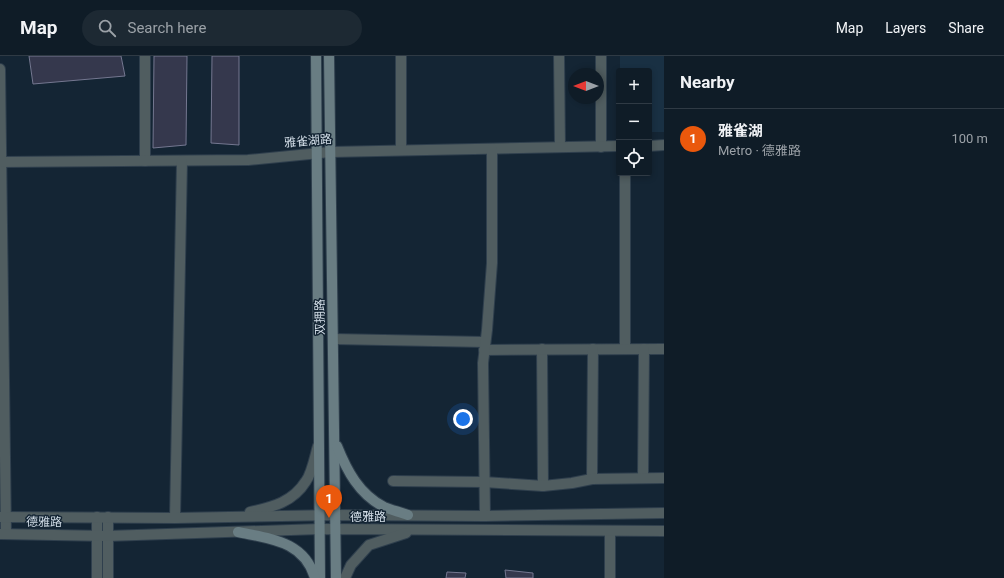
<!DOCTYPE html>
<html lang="en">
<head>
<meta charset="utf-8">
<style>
	body { margin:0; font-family:Roboto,"Noto Sans SC",sans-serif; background:#1d2933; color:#f1f3f6 }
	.controls { position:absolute; right:12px; top:12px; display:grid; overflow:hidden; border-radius:4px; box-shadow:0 2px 6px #0003 }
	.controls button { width:36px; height:36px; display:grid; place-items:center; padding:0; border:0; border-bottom:1px solid #2f3a44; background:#0f1c27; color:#f1f3f6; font:20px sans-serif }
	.compass { position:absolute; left:568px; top:12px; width:36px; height:36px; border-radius:50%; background:#0f1c27; box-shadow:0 2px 6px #0003; rotate:270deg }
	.you { position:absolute; left:463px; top:363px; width:14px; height:14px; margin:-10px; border:3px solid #fff; border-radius:50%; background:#1a73e8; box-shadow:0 0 0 6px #1a73e833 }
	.badge { display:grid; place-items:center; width:26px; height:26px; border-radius:50%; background:#ea580c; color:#fff; font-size:13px; font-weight:700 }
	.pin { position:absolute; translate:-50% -33px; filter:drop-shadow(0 1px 2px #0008) }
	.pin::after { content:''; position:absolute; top:21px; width:14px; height:12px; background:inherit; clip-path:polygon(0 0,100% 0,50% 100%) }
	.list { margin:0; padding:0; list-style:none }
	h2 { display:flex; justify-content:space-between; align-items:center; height:52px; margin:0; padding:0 16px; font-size:17px }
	h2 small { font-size:13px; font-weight:400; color:#9ba1a7 }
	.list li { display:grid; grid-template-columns:26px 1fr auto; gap:12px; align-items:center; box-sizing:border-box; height:60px; padding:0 16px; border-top:1px solid #2f3a44 }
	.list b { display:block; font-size:15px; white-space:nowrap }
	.list p { margin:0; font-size:13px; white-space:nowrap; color:#9ba1a7 }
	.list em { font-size:13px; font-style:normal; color:#9ba1a7 }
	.icon { flex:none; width:22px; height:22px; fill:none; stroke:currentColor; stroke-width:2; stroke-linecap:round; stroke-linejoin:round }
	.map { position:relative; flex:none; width:664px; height:522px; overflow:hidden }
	header { display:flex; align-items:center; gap:24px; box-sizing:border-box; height:56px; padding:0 20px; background:#0f1c27; border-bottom:1px solid #2f3a44 }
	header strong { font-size:19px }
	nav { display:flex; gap:22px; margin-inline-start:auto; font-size:14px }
	.search { width:280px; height:36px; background:#1d2933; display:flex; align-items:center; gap:10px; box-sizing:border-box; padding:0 14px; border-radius:22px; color:#9ba1a7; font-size:15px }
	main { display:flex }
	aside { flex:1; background:#0f1c27 }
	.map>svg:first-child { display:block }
	.built { fill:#193043 }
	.building { fill:#35384d; stroke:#747790 }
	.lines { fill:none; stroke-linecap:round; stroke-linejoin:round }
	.minor-casing { stroke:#2f3f4d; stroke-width:12 }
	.tertiary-casing { stroke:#2f3f4d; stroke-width:12 }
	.secondary-casing { stroke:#2f3f4d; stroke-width:12 }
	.minor { stroke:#505d60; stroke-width:10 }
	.tertiary { stroke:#505d60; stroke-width:10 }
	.secondary { stroke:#697d83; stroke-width:10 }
	.labels { text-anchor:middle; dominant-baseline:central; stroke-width:3; stroke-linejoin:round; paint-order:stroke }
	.street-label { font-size:12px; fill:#d4dfe9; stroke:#142534 }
</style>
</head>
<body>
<header>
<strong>Map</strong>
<div class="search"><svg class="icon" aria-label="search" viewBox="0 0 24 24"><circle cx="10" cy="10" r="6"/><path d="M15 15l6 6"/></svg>Search here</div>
<nav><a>Map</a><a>Layers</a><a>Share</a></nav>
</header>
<main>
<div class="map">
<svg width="664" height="522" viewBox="0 0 664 522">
	<rect width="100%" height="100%" fill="#142534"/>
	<polygon class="built" points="620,0 664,0 664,76 649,76 649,15 620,15"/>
	<g class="building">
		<polygon points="29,0 121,0 125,20 33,28"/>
		<polygon points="154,0 187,0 186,89 153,92"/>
		<polygon points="212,0 239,0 239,89 211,87"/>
		<polygon points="505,514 533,517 533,522 506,522"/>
		<polygon points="447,516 466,517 465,522 446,522"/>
	</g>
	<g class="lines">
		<g class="minor-casing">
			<g id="minor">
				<polyline points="145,0 145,105"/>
				<polyline points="401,0 401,94"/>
				<polyline points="559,0 560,91"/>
				<polyline points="601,0 601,91"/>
				<polyline points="0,13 6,478"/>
				<polyline points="649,90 664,89"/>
				<polyline points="0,106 248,104 330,96 619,90"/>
				<polyline points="333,283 485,286"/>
				<polyline points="542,293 543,430"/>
				<polyline points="625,293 625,117"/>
				<polyline points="484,294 664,293"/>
				<polyline points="643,422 644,293"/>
				<polyline points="592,423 593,293"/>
				<polyline points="393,425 484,426 543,430 572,427 592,423 664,422"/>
				<polyline points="485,460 483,307 487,274 492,207 492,93"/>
				<polyline points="108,461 108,522"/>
				<polyline points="175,462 182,105"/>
				<polyline points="610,475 610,522"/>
				<polyline points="97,522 97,461"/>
			</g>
		</g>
		<g class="tertiary-casing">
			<g id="tertiary">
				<path d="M 250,456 C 273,451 293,446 306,425 C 312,417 315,400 318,390"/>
				<polyline points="0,461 175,462 336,459 485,460 664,457"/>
				<polyline points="0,478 107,480 320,473 664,475"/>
				<polyline points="345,522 351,509 369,489 406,477"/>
			</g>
		</g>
		<g class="secondary-casing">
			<g id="secondary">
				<polyline points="316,0 320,522"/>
				<polyline points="329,0 336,522"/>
				<path d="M 337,390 C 347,415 359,438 384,451 C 391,454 400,456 408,459"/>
				<path d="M 238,476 C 271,483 304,485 315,522"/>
			</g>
		</g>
		<use href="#minor" class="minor"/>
		<use href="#tertiary" class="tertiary"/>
		<use href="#secondary" class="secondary"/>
	</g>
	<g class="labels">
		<g class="street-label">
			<text transform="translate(308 85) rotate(-5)">雅雀湖路</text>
			<text transform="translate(320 261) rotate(-91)">双拥路</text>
			<text x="368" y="461">德雅路</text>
			<text transform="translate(44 466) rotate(1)">德雅路</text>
		</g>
	</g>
</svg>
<div class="controls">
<button>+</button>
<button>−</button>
<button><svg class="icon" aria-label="locate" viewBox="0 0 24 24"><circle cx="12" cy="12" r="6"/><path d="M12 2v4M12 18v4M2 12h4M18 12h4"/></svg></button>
</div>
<svg class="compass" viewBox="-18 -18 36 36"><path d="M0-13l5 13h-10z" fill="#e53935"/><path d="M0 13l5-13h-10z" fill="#9ba1a7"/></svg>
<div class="you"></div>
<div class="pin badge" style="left:329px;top:462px">1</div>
</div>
<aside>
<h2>Nearby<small></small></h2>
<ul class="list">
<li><span class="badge">1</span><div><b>雅雀湖</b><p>Metro · 德雅路</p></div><em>100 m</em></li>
</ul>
</aside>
</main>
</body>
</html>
